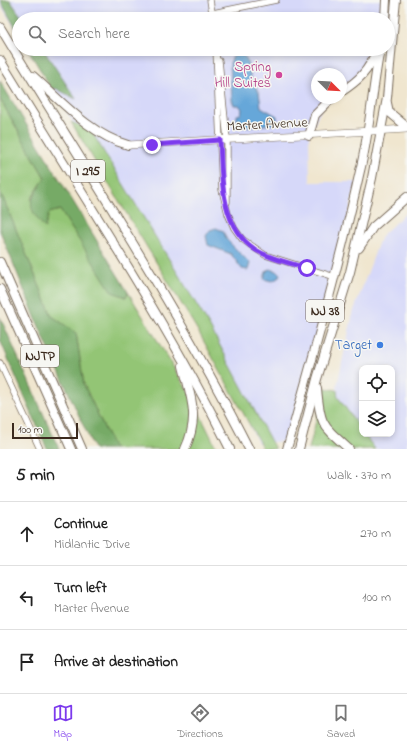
<!DOCTYPE html>
<html lang="en">
<head>
<meta charset="utf-8">
<style>
	body { margin:0; font-family:"Indie Flower",sans-serif; background:#f2f2f2; color:#222 }
	.controls { position:absolute; right:12px; bottom:12px; display:grid; overflow:hidden; border-radius:8px; box-shadow:0 2px 6px #0003 }
	.controls button { width:36px; height:36px; display:grid; place-items:center; padding:0; border:0; border-bottom:1px solid #e0e0e0; background:#fff; color:#222; font:20px sans-serif }
	.compass { position:absolute; left:311px; top:68px; width:36px; height:36px; border-radius:50%; background:#fff; box-shadow:0 2px 6px #0003; rotate:114deg }
	.scale { position:absolute; left:12px; bottom:10px; width:66px; box-sizing:border-box; padding-left:4px; border:2px solid #3b2a1e; border-top:0; font-size:11px; line-height:14px; white-space:nowrap; color:#3b2a1e; -webkit-text-stroke:3px #f6f6f2; paint-order:stroke }
	.stop { position:absolute; width:12px; height:12px; margin:-9px; border:3px solid #7c3aed; border-radius:50%; background:#fff }
	.stop.end { background:#7c3aed; border-color:#fff; box-shadow:0 1px 4px #0008 }
	.list { margin:0; padding:0; list-style:none }
	h2 { display:flex; justify-content:space-between; align-items:center; height:52px; margin:0; padding:0 16px; font-size:17px }
	h2 small { font-size:13px; font-weight:400; color:#767676 }
	.list li { display:grid; grid-template-columns:26px 1fr auto; gap:12px; align-items:center; box-sizing:border-box; height:64px; padding:0 16px; border-top:1px solid #e0e0e0 }
	.list b { display:block; font-size:15px; white-space:nowrap }
	.list p { margin:0; font-size:13px; white-space:nowrap; color:#767676 }
	.list em { font-size:13px; font-style:normal; color:#767676 }
	.icon { flex:none; width:22px; height:22px; fill:none; stroke:currentColor; stroke-width:2; stroke-linecap:round; stroke-linejoin:round }
	.map { position:relative; flex:none; width:407px; height:449px; overflow:hidden }
	.search { position:absolute; background:#fff; box-shadow:0 2px 6px #0003; left:12px; right:12px; top:12px; height:44px; display:flex; align-items:center; gap:10px; box-sizing:border-box; padding:0 14px; border-radius:22px; color:#767676; font-size:15px }
	.sheet { height:244px; background:#fff }
	nav { display:flex; justify-content:space-around; align-items:center; box-sizing:border-box; height:56px; border-top:1px solid #e0e0e0; background:#fff; font-size:11px; color:#767676 }
	nav a { display:grid; justify-items:center; gap:2px }
	nav .on { color:#7c3aed }
	.map>svg:first-child { display:block }
	.built { fill:#d6d8f9 }
	.green { fill:#93c575; stroke:#67784a }
	.forest { fill:#76aa66; stroke:#586a42 }
	.water { fill:#66a7d9; stroke:#50687c }
	.lines { fill:none; stroke-linecap:round; stroke-linejoin:round }
	.minor-casing { stroke:#7a6c5c; stroke-width:7 }
	.major-casing { stroke:#7a6c5c; stroke-width:8 }
	.highway-casing { stroke:#7a6c5c; stroke-width:10 }
	.minor { stroke:#fff; stroke-width:5.5 }
	.major { stroke:#fff; stroke-width:7 }
	.highway { stroke:#fff; stroke-width:8 }
	.route { stroke:#7c3aed; stroke-width:5 }
	.hotel-dot { fill:#d1479c; stroke:#f6f6f2; stroke-width:1.5 }
	.shop-dot { fill:#3f7fe0; stroke:#f6f6f2; stroke-width:1.5 }
	.labels { text-anchor:middle; dominant-baseline:central; stroke-width:3; stroke-linejoin:round; paint-order:stroke }
	.shield { fill:#f6f6f2; stroke:#73675e; stroke-width:1 }
	.shield-label { font-size:13px; font-weight:bold; fill:#3b2a1e }
	.hotel-label { font-size:14px; fill:#b23c85; stroke:#f6f6f2; text-anchor:end }
	.street-label { font-size:14px; fill:#3b2a1e; stroke:#f6f6f2 }
	.shop-label { font-size:14px; fill:#366cbe; stroke:#f6f6f2; text-anchor:end }
</style>
</head>
<body>
<div class="map">
<svg width="407" height="449" viewBox="0 0 407 449">
	<rect width="100%" height="100%" fill="#f6f6f2"/>
	<filter id="ink" filterUnits="userSpaceOnUse"><feTurbulence type="fractalNoise" baseFrequency=".025" numOctaves="2"/><feDisplacementMap in="SourceGraphic" scale="8" xChannelSelector="R" yChannelSelector="G"/><feConvolveMatrix kernelMatrix="1 2 1 2 8 2 1 2 1" color-interpolation-filters="sRGB"/></filter>
	<filter id="wash" filterUnits="userSpaceOnUse"><feTurbulence type="fractalNoise" baseFrequency=".012" numOctaves="4" result="noise"/><feDisplacementMap in="SourceGraphic" scale="16" xChannelSelector="R" yChannelSelector="G"/><feGaussianBlur stdDeviation="0.9" result="paint"/><feColorMatrix in="noise" values="0 0 0 0 0 0 0 0 0 0 0 0 0 0 0 0 0 1.4 0 .05"/><feComposite in="paint" operator="in"/></filter>
	<g filter="url(#wash)">
		<rect width="100%" height="100%" fill="#f0e6cf"/>
		<g class="built">
			<polygon points="0,0 386,0 385,19 19,19 19,35 0,4"/>
			<polygon points="28,49 376,49 371,63 341,92 341,74 317,74 317,98 332,98 323,105 309,136 310,182 357,182 289,441 258,443 233,392 190,312"/>
			<polygon points="407,212 407,449 375,449 364,434 392,434 392,368 362,368 362,431 338,397 337,386 353,313 381,236"/>
		</g>
		<g class="green">
			<polygon points="0,99 45,178 31,199 49,213 60,210 112,291 126,297 128,292 191,396 217,449 114,449 84,385 76,333 52,316 0,191"/>
			<polygon points="71,122 90,129 209,325 275,449 263,449 198,331"/>
			<polygon points="324,388 337,390 338,397 362,431 362,434 364,434 375,449 309,449"/>
		</g>
		<g class="forest">
			<polygon points="0,0 10,0 23,19 19,19 19,34"/>
			<polygon points="28,49 43,49 76,99 55,88 53,92"/>
			<path d="M 0,81 L 128,292 L 126,297 L 112,292 L 60,210 L 49,213 L 45,228 C 24,204 30,202 45,178 L 0,99 Z"/>
			<polygon points="0,191 52,316 76,333 84,385 114,449 94,449 42,334 0,231"/>
			<polygon points="0,317 5,328 59,449 47,449 0,340"/>
		</g>
		<g class="water">
			<polygon points="240,53 246,58 252,82 259,92 261,107 277,116 277,122 274,124 242,127 237,121 237,115 241,114 242,109 239,105 234,105 232,100 230,63 233,56"/>
			<polygon points="216,228 223,231 227,240 250,263 248,270 242,269 231,254 208,245 206,236 210,230"/>
			<polygon points="269,269 277,271 280,274 278,278 272,281 264,279 266,272"/>
		</g>
	</g>
	<g filter="url(#ink)">
		<g class="lines">
			<g class="minor-casing">
				<g id="minor">
					<polyline points="210,0 213,19"/>
					<polyline points="213,13 276,0"/>
					<polyline points="216,49 222,190 228,214 234,228 242,239 265,255 335,277"/>
					<polyline points="219,61 227,139 227,202"/>
					<polyline points="0,363 40,449"/>
				</g>
			</g>
			<g class="major-casing">
				<polyline id="major" points="128,145 407,129"/>
			</g>
			<g class="highway-casing">
				<g id="highway">
					<polyline points="385,19 386,0"/>
					<path d="M 0,27 C 84,167 175,303 249,449"/>
					<path d="M 0,60 C 78,189 163,314 230,449"/>
					<path d="M 33,76 C 61,101 91,135 128,145"/>
					<path d="M 341,92 C 358,81 369,71 376,51"/>
					<polyline points="387,103 389,112 407,127"/>
					<polyline points="309,136 315,115 332,98"/>
					<polyline points="359,248 373,227 407,197"/>
					<polyline points="0,262 82,449"/>
					<polyline points="0,289 71,449"/>
					<path d="M 183,366 C 191,398 200,417 185,449"/>
					<path d="M 317,388 C 320,425 322,425 349,449"/>
					<path d="M 287,449 C 313,357 339,265 360,171 C 370,131 372,90 380,49"/>
					<polyline points="299,449 317,379 350,272 372,178 387,98 396,0"/>
				</g>
			</g>
			<use href="#minor" class="minor"/>
			<use href="#major" class="major"/>
			<use href="#highway" class="highway"/>
		</g>
	</g>
	<g class="lines" filter="url(#ink)">
		<path class="route" d="M 152,145 L 220,140 C 222,181 220,237 266,255 C 279,261 293,264 307,268"/>
	</g>
	<circle class="hotel-dot" cx="279" cy="75" r="4"/>
	<circle class="shop-dot" cx="380" cy="345" r="4"/>
	<g class="labels">
		<g class="shield">
			<rect x="71" y="160" width="34" height="22" rx="3"/>
			<rect x="306" y="300" width="38" height="22" rx="3"/>
			<rect x="21" y="345" width="38" height="22" rx="3"/>
		</g>
		<g class="shield-label">
			<text x="88" y="171">I 295</text>
			<text x="325" y="311">NJ 38</text>
			<text x="40" y="356">NJTP</text>
		</g>
		<g class="hotel-label">
			<text x="271" y="67">Spring<tspan x="271" dy="16">Hill Suites</tspan></text>
		</g>
		<g class="street-label">
			<text transform="translate(267 125) rotate(-3)">Marter Avenue</text>
		</g>
		<g class="shop-label">
			<text x="372" y="345">Target</text>
		</g>
	</g>
</svg>
<div class="controls">
<button><svg class="icon" aria-label="locate" viewBox="0 0 24 24"><circle cx="12" cy="12" r="6"/><path d="M12 2v4M12 18v4M2 12h4M18 12h4"/></svg></button>
<button><svg class="icon" aria-label="layers" viewBox="0 0 24 24"><path d="M12 4l9 5-9 5-9-5zM3 14l9 5 9-5"/></svg></button>
</div>
<svg class="compass" viewBox="-18 -18 36 36"><path d="M0-13l5 13h-10z" fill="#e53935"/><path d="M0 13l5-13h-10z" fill="#767676"/></svg>
<div class="scale">100 m</div>
<div class="stop" style="left:307px;top:268px"></div>
<div class="stop end" style="left:152px;top:145px"></div>
<div class="search"><svg class="icon" aria-label="search" viewBox="0 0 24 24"><circle cx="10" cy="10" r="6"/><path d="M15 15l6 6"/></svg>Search here</div>
</div>
<section class="sheet">
<h2>5 min<small>Walk · 370 m</small></h2>
<ul class="list">
<li><svg class="icon" aria-label="ahead" viewBox="0 0 24 24"><path d="M12 20V5M6 11l6-6 6 6"/></svg><div><b>Continue</b><p>Midlantic Drive</p></div><em>270 m</em></li>
<li><svg class="icon" aria-label="left" viewBox="0 0 24 24"><path d="M17 20v-9H6M10 6l-5 5 5 5"/></svg><div><b>Turn left</b><p>Marter Avenue</p></div><em>100 m</em></li>
<li><svg class="icon" aria-label="arrive" viewBox="0 0 24 24"><path d="M6 21V4h12l-3 4 3 4H6"/></svg><div><b>Arrive at destination</b></div></li>
</ul>
</section>
<nav>
<a class="on"><svg class="icon" aria-label="map" viewBox="0 0 24 24"><path d="M3 6l6-2 6 2 6-2v14l-6 2-6-2-6 2zM9 4v14M15 6v14"/></svg>Map</a>
<a><svg class="icon" aria-label="directions" viewBox="0 0 24 24"><path d="M12 3l9 9-9 9-9-9zM9 14v-3h6M13 9l2 2-2 2"/></svg>Directions</a>
<a><svg class="icon" aria-label="saved" viewBox="0 0 24 24"><path d="M7 4h10v16l-5-4-5 4z"/></svg>Saved</a>
</nav>
</body>
</html>
